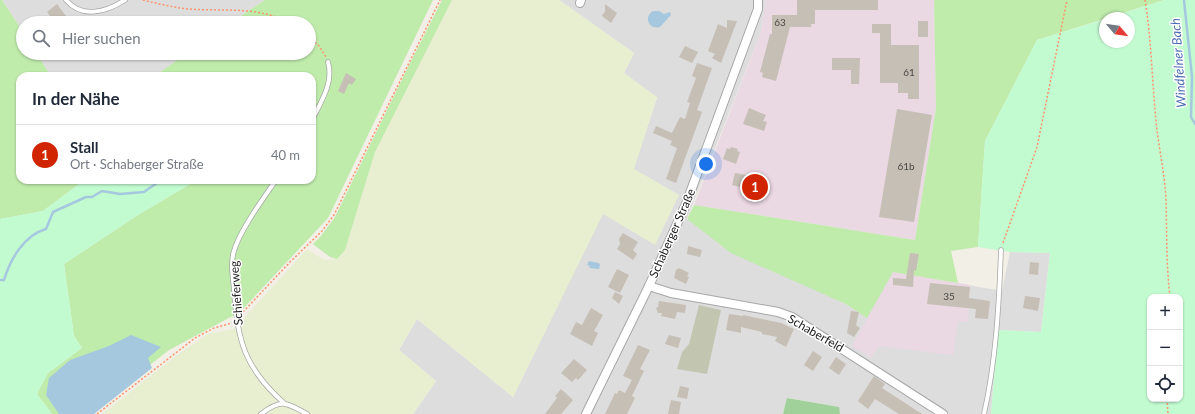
<!DOCTYPE html>
<html lang="de">
<head>
<meta charset="utf-8">
<style>
	body { margin:0; font-family:Lato,sans-serif; background:#f2f2f3; color:#1f2937 }
	.controls { position:absolute; right:12px; bottom:12px; display:grid; overflow:hidden; border-radius:8px; box-shadow:0 1px 3px #0004 }
	.controls button { width:36px; height:36px; display:grid; place-items:center; padding:0; border:0; border-bottom:1px solid #e0e1e3; background:#fff; color:#1f2937; font:20px sans-serif }
	.compass { position:absolute; left:1099px; top:12px; width:36px; height:36px; border-radius:50%; background:#fff; box-shadow:0 1px 3px #0004; rotate:119deg }
	.you { position:absolute; left:706px; top:164px; width:14px; height:14px; margin:-10px; border:3px solid #fff; border-radius:50%; background:#1a73e8; box-shadow:0 0 0 6px #1a73e833 }
	.badge { display:grid; place-items:center; width:26px; height:26px; border-radius:50%; background:#d02500; color:#fff; font-size:13px; font-weight:700 }
	.pin { position:absolute; translate:-50% -50%; border:2px solid #fff; box-shadow:0 1px 4px #0006 }
	.list { margin:0; padding:0; list-style:none }
	h2 { display:flex; justify-content:space-between; align-items:center; height:52px; margin:0; padding:0 16px; font-size:17px }
	h2 small { font-size:13px; font-weight:400; color:#747a83 }
	.list li { display:grid; grid-template-columns:26px 1fr auto; gap:12px; align-items:center; box-sizing:border-box; height:60px; padding:0 16px; border-top:1px solid #e0e1e3 }
	.list b { display:block; font-size:15px; white-space:nowrap }
	.list p { margin:0; font-size:13px; white-space:nowrap; color:#747a83 }
	.list em { font-size:13px; font-style:normal; color:#747a83 }
	.icon { flex:none; width:22px; height:22px; fill:none; stroke:currentColor; stroke-width:2; stroke-linecap:round; stroke-linejoin:round }
	.map { position:relative; flex:none; width:1195px; height:414px; overflow:hidden }
	.search { position:absolute; background:#fff; box-shadow:0 1px 3px #0004; left:16px; top:16px; width:300px; height:44px; display:flex; align-items:center; gap:10px; box-sizing:border-box; padding:0 14px; border-radius:22px; color:#747a83; font-size:15px }
	.panel { position:absolute; background:#fff; box-shadow:0 1px 3px #0004; left:16px; top:72px; width:300px; height:112px; border-radius:12px }
	.map>svg:first-child { display:block }
	.residential { fill:#dedddd }
	.industrial { fill:#ead8e3 }
	.construction { fill:#c2c6b1 }
	.farmland { fill:#e8efd1 }
	.grass { fill:#bfebab }
	.forest { fill:#a0d19a }
	.park { fill:#c3fbd1; fill-rule:evenodd }
	.water { fill:#a6c8df }
	.lines { fill:none; stroke-linecap:round; stroke-linejoin:round }
	.stream { stroke:#a6c8df; stroke-width:2.5 }
	.building { fill:#c6bfb5 }
	.lane-casing { stroke:#a7a7a7; stroke-width:5.5 }
	.street-casing { stroke:#a7a7a7; stroke-width:10 }
	.path { stroke:#fd946b; stroke-width:1.5; stroke-dasharray:2 2; stroke-linecap:butt }
	.lane { stroke:#fff; stroke-width:4 }
	.street { stroke:#fff; stroke-width:8 }
	.labels { text-anchor:middle; dominant-baseline:central; stroke-width:3; stroke-linejoin:round; paint-order:stroke }
	.number-label { font-size:10px; fill:#4a4845 }
	.street-label { font-size:12px; fill:#202020; stroke:#fff }
	.water-label { font-size:13px; font-style:italic; fill:#496bb3; stroke:#fff }
</style>
</head>
<body>
<div class="map">
<svg width="1195" height="414" viewBox="0 0 1195 414">
	<rect width="100%" height="100%" fill="#f1efe6"/>
	<g class="residential">
		<polygon points="2,0 265,0 230,23 23,23 23,32"/>
		<polygon points="559,0 766,0 761,32 687,219 846,304 867,317 893,272 1002,291 1010,252 1050,253 1041,332 998,330 991,414 840,414 838,407 788,398 783,414 413,414 436,381 399,350 417,319 513,397 603,213 679,195 633,169 657,98 624,73 634,53"/>
		<polygon points="36,53 187,53 155,76 51,76"/>
	</g>
	<g class="industrial">
		<polygon points="766,0 934,0 936,108 915,240 694,205 761,32"/>
		<polygon points="893,272 970,285 968,322 958,321 953,355 879,346 871,358 852,346"/>
	</g>
	<polygon class="construction" points="699,305 721,310 707,374 677,369 682,352 689,344"/>
	<polygon class="farmland" points="452,0 559,0 634,53 624,73 657,97 634,169 679,195 655,245 603,214 513,397 417,319 399,350 436,381 413,414 102,414 176,356 208,334 234,329 307,249 324,260 337,259 345,250 375,152"/>
	<g class="grass">
		<polygon points="0,0 2,0 23,32 23,53 36,53 51,76 20,76 20,180 91,180 83,181 43,211 0,219"/>
		<polygon points="265,0 433,0 328,218 240,312 169,350 87,414 52,414 37,394 48,373 82,348 74,336 64,264 138,215 197,180 312,180 312,76 155,76 187,53 309,53 309,23 230,23"/>
		<polygon points="442,0 452,0 375,152 345,250 337,259 330,257 313,244 321,236 335,217 408,67"/>
		<polygon points="934,0 1164,0 1037,40 985,141 978,247 951,251 958,283 893,272 867,318 846,304 731,253 687,219 694,205 915,240 936,108"/>
	</g>
	<polygon class="forest" points="787,398 839,407 840,414 783,414"/>
	<g class="park">
		<path d="M 1164,0 L 1195,0 L 1195,414 L 991,414 L 998,330 L 1041,332 L 1050,253 L 1010,252 L 978,247 L 985,141 L 1037,40 L 1105,19 L 1105,42 L 1129,42 L 1129,18 L 1108,18 ZM 1150,297 L 1180,297 L 1180,399 L 1150,399 Z"/>
		<polygon points="197,180 138,215 64,264 74,336 82,348 48,373 37,394 52,414 0,414 0,219 43,211 83,181"/>
	</g>
	<g class="water">
		<path d="M 653,11 L 659,11 L 664,14 L 670,12 L 671,15 L 660,27 C 649,30 643,17 653,11 Z"/>
		<polygon points="589,261 599,263 600,265 599,269 589,268 590,266 587,265"/>
		<polygon points="131,335 161,347 148,358 152,368 94,414 59,414 46,395 49,378 70,360 109,346"/>
	</g>
	<g class="lines">
		<g class="stream">
			<polyline points="1184,0 1192,77 1191,117 1195,124"/>
			<path d="M 0,280 L 4,280 C 10,260 24,235 46,229 L 53,212 L 86,197 L 92,197 L 102,191 L 120,194 L 144,192 L 161,180"/>
		</g>
	</g>
	<g class="building">
		<polygon points="797,0 878,0 878,10 815,10 815,24 811,24 811,27 790,27 776,81 762,77 763,73 760,72 770,34 772,34 772,15 797,15"/>
		<polygon points="57,4 66,16 55,23 47,12"/>
		<polygon points="605,4 617,13 611,23 602,16 605,11"/>
		<polygon points="727,20 737,21 721,63 712,58 715,54 708,51 718,24 727,28"/>
		<rect x="918" y="21" width="10" height="16"/>
		<polygon points="872,24 891,24 891,45 919,45 919,99 908,99 908,93 898,93 898,83 880,83 880,33 872,33"/>
		<polygon points="685,46 698,52 692,63 679,57"/>
		<polygon points="832,58 860,58 859,84 851,84 851,70 832,70"/>
		<polygon points="697,63 712,68 697,110 702,112 676,183 666,179 677,148 670,145 672,141 653,133 656,126 672,133 680,117 685,119 690,103 687,102 696,78 692,76"/>
		<polygon points="346,73 356,79 352,85 349,83 344,94 338,91"/>
		<polygon points="749,108 766,115 763,121 767,122 764,131 743,124"/>
		<polygon points="897,109 932,115 914,222 879,217"/>
		<polygon points="731,147 738,149 737,151 740,152 736,164 723,159 727,148 730,149"/>
		<polygon points="735,173 746,175 746,180 750,180 748,189 732,185"/>
		<polygon points="623,233 638,242 633,250 637,254 633,260 617,249 620,244 619,239"/>
		<polygon points="688,246 702,250 700,257 687,254"/>
		<polygon points="910,253 919,254 916,271 914,270 913,287 893,285 893,278 906,279"/>
		<polygon points="1030,262 1039,263 1038,275 1029,274"/>
		<polygon points="679,268 689,273 687,276 689,277 686,284 674,278 676,270"/>
		<polygon points="617,269 629,275 620,293 608,287"/>
		<polygon points="930,283 970,287 969,298 990,301 988,319 975,318 976,309 927,304"/>
		<polygon points="615,292 623,296 619,304 612,298"/>
		<polygon points="1025,296 1040,298 1038,311 1023,308"/>
		<polygon points="659,301 686,305 685,313 677,312 675,319 661,316 662,313 658,313 656,308 658,307"/>
		<polygon points="591,308 603,315 594,331 598,333 592,346 570,334 576,322 582,325"/>
		<polygon points="851,311 859,312 856,325 860,328 854,337 847,333"/>
		<polygon points="729,314 743,316 743,315 781,323 794,329 786,347 775,341 777,337 762,334 762,332 741,327 741,333 726,330"/>
		<polygon points="669,335 681,338 678,348 665,344"/>
		<polygon points="638,345 650,350 640,369 644,371 632,396 635,398 627,414 605,414 615,393 617,394 619,390 625,393 632,380 623,376"/>
		<polygon points="813,351 822,357 813,371 804,365"/>
		<polygon points="836,357 846,364 839,375 829,368"/>
		<polygon points="574,359 587,370 578,380 576,378 572,382 561,373"/>
		<polygon points="874,376 885,384 882,388 922,414 899,414 875,399 868,409 858,401"/>
		<polygon points="680,386 689,388 687,399 677,397"/>
		<polygon points="561,389 573,400 561,414 545,414 557,398 555,396"/>
		<polygon points="671,400 681,402 679,414 668,414"/>
	</g>
	<g class="lines">
		<g class="lane-casing">
			<g id="lane">
				<path d="M 66,0 C 82,19 106,12 125,0"/>
				<path d="M 312,120 C 321,102 334,82 328,62"/>
				<path d="M 276,180 C 263,199 240,230 234,251 C 230,263 233,277 234,290 C 237,340 245,369 284,403"/>
				<path d="M 261,414 C 281,399 285,402 307,414"/>
				<path d="M 984,414 C 996,361 999,304 1001,250"/>
			</g>
		</g>
		<g class="street-casing">
			<g id="street">
				<polyline points="580,3 581,0"/>
				<polyline points="649,286 671,293 778,312 792,317 943,414"/>
				<polyline points="586,414 649,286 686,204 758,9 758,0"/>
			</g>
		</g>
		<g class="path">
			<path d="M 143,0 C 155,3 168,6 180,8 C 215,13 257,4 288,23"/>
			<path d="M 1145,0 C 1152,43 1152,87 1157,130 C 1160,154 1165,176 1166,200 C 1167,232 1166,264 1170,297"/>
			<polyline points="309,37 319,46 326,57"/>
			<polyline points="1003,243 1037,147 1067,0"/>
			<polyline points="243,312 290,262 322,231 334,215 440,0"/>
			<polyline points="1167,399 1168,414"/>
			<polyline points="97,414 195,338 214,328 232,323"/>
		</g>
		<use href="#lane" class="lane"/>
		<use href="#street" class="street"/>
	</g>
	<g class="labels">
		<g class="number-label">
			<text x="780" y="22">63</text>
			<text x="909" y="72">61</text>
			<text x="906" y="166">61b</text>
			<text x="949" y="296">35</text>
		</g>
		<g class="street-label">
			<text transform="translate(672 233) rotate(-66)">Schaberger Straße</text>
			<text transform="translate(236 293) rotate(-94)">Schieferweg</text>
			<text transform="translate(816 333) rotate(30)">Schaberfeld</text>
		</g>
		<g class="water-label">
			<text transform="translate(1178 63) rotate(-94)">Windfelner Bach</text>
		</g>
	</g>
</svg>
<div class="controls">
<button>+</button>
<button>−</button>
<button><svg class="icon" aria-label="locate" viewBox="0 0 24 24"><circle cx="12" cy="12" r="6"/><path d="M12 2v4M12 18v4M2 12h4M18 12h4"/></svg></button>
</div>
<svg class="compass" viewBox="-18 -18 36 36"><path d="M0-13l5 13h-10z" fill="#e53935"/><path d="M0 13l5-13h-10z" fill="#747a83"/></svg>
<div class="you"></div>
<div class="pin badge" style="left:755px;top:187px">1</div>
<div class="search"><svg class="icon" aria-label="search" viewBox="0 0 24 24"><circle cx="10" cy="10" r="6"/><path d="M15 15l6 6"/></svg>Hier suchen</div>
<section class="panel">
<h2>In der Nähe<small></small></h2>
<ul class="list">
<li><span class="badge">1</span><div><b>Stall</b><p>Ort · Schaberger Straße</p></div><em>40 m</em></li>
</ul>
</section>
</div>
</body>
</html>
